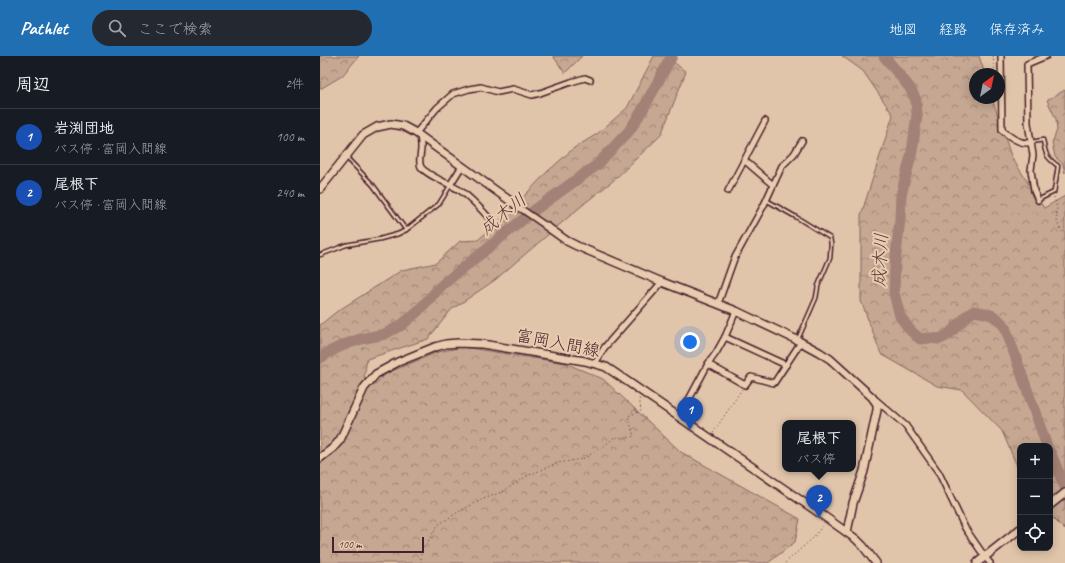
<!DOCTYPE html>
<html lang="ja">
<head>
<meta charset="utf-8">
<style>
	body { margin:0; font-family:Caveat,"Klee One",sans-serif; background:#242831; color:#f1f3f6 }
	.controls { position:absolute; right:12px; bottom:12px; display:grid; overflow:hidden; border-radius:8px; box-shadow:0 2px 10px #0003 }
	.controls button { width:36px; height:36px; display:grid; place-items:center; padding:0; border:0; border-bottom:1px solid #363941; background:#171b24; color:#f1f3f6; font:20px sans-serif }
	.compass { position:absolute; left:649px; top:12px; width:36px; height:36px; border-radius:50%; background:#171b24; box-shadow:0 2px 10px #0003; rotate:33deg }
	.scale { position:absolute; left:12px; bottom:10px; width:92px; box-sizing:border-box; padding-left:4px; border:2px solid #4a1f2b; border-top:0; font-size:11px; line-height:14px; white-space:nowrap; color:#4a1f2b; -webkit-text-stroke:3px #e7ccaf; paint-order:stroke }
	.you { position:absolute; left:370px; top:286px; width:14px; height:14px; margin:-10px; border:3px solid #fff; border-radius:50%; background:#1a73e8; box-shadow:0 0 0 6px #1a73e833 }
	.badge { display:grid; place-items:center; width:26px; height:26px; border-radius:50%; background:#1f6fb2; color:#fff; font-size:13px; font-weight:700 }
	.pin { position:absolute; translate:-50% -33px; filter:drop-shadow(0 1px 2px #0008) }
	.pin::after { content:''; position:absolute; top:21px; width:14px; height:12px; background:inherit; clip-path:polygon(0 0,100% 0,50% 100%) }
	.popup { position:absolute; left:462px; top:364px; width:74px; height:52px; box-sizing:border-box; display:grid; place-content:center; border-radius:8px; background:#171b24; filter:drop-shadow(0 1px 3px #0005); font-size:13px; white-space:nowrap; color:#9ea1a6 }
	.popup b { font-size:15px; color:#f1f3f6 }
	.popup::after { content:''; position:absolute; left:50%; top:100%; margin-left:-8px; border:8px solid transparent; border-top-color:#171b24 }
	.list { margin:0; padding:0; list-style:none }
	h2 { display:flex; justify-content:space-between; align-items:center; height:52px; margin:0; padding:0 16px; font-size:17px }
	h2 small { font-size:13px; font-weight:400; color:#9ea1a6 }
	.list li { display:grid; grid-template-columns:26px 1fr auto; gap:12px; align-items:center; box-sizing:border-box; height:56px; padding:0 16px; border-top:1px solid #363941 }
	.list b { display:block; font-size:15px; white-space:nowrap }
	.list p { margin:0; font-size:13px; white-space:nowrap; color:#9ea1a6 }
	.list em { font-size:13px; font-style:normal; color:#9ea1a6 }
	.icon { flex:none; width:22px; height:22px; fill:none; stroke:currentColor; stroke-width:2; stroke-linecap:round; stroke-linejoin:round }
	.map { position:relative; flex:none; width:745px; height:507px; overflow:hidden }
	header { display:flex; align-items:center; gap:24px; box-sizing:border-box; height:56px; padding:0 20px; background:#1f6fb2; color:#fff }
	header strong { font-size:19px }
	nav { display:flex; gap:22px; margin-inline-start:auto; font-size:14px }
	.search { width:280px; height:36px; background:#242831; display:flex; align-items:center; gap:10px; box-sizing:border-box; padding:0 14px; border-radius:22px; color:#9ea1a6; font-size:15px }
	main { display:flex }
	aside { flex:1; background:#171b24 }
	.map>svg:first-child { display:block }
	.forest { fill:url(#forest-crowns); stroke:#88635e }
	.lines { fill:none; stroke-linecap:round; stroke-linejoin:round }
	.river { stroke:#a38176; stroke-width:11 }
	.lane-casing { stroke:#4a1f2b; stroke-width:5.5 }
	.street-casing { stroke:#4a1f2b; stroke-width:8 }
	.secondary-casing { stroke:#4a1f2b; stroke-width:10 }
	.path { stroke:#4a1f2b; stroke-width:1; stroke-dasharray:1 3; stroke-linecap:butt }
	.lane { stroke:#e7ccaf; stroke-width:2.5 }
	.street { stroke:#e7ccaf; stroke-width:5 }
	.secondary { stroke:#e7ccaf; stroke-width:7 }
	.labels { text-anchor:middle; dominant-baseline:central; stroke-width:4; stroke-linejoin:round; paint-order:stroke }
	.street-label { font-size:17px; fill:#4a1f2b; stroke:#e7ccaf }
	.water-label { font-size:18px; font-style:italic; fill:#5c333a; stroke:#e7ccaf }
</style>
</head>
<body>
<header>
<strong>Pathlet</strong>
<div class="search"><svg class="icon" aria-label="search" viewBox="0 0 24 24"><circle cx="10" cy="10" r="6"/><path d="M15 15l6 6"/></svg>ここで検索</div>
<nav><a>地図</a><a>経路</a><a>保存済み</a></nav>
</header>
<main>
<aside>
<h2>周辺<small>2件</small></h2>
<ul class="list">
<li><span class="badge" style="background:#1a4fb4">1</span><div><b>岩渕団地</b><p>バス停 · 富岡入間線</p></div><em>100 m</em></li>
<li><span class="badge" style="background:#1a4fb4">2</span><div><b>尾根下</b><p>バス停 · 富岡入間線</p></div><em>240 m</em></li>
</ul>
</aside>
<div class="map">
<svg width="745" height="507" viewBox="0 0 745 507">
	<defs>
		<pattern id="forest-crowns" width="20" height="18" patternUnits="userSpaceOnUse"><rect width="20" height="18" fill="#c5a792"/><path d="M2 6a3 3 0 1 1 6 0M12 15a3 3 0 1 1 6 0" fill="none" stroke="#a28777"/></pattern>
	</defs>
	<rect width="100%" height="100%" fill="#e1c5aa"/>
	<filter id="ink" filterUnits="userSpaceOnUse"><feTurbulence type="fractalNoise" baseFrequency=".025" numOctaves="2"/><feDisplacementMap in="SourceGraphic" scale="8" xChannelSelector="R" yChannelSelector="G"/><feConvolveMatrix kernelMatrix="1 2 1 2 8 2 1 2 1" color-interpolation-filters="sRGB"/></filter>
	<g filter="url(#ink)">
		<g class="forest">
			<polygon points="0,0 39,0 22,20 0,33"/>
			<polygon points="233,0 262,0 245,17"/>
			<polygon points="334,0 346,0 366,16 341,79 294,124 265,147 175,224 131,254 108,283 47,303 44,321 54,329 67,317 118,296 143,291 245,307 283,323 361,396 480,463 475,486 448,507 0,507 0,269 16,256 82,214 116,207 140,185 158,184 189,156 227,116 254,92 277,78 307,52"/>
			<polygon points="522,0 659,0 665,18 655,18 655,42 672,42 691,100 724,152 745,140 745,474 730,459 730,390 700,390 700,417 682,375 642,334 617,330 561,298 541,245 541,159 573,59 543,15"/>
			<polygon points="745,34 745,117 743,108 735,101 732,87 737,74 736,63 727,44"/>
		</g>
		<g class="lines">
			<g class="river">
				<path d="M 564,0 L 590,32 L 596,44 L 597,59 L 592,96 L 581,139 L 580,163 L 575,208 L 574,237 L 580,260 L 590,274 L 600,283 L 609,282 L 620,283 L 628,279 L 646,261 L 654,255 C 670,258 675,258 685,271 L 727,390"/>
				<polyline points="0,302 11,295 26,288 41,283 65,278 83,268 98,255 122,229 216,153 277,109 309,75 322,55 352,0"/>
				<polyline points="730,396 745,431"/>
			</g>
			<g class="lane-casing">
				<g id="lane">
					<path d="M 712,86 L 723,84 C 726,99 725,100 738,110 L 734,136 L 718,144"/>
					<polyline points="26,101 53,129 86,174"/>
					<polyline points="446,144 476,161 510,182 511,188 510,202 498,230 496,242 478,283"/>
					<polyline points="0,199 26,189 60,183 78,178 86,174 119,148 130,130"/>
				</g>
			</g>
			<g class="street-casing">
				<g id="street">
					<path d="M 681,0 L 682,74 C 690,81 699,88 711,87"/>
					<polyline points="96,77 117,52 133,38 149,33 161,31 178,36 193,33 212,39 220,37 251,26 265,22 270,24"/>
					<path d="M 100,80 C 101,84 101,88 101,93 C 101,98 98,106 101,111 C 106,119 132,129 141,135 C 152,143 161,153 170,163"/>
					<polyline points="424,104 453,129"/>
					<polyline points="130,129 142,110"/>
					<polyline points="408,135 445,65"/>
					<polyline points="718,144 714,135 711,114 713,99 708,67 707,8 726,0"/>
					<polyline points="200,152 226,170"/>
					<polyline points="398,248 414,203 444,149 462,110 474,98 482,85"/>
					<polyline points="405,281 466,309"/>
					<polyline points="275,308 284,292 342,226"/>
					<polyline points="388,308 425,329 431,321 454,327 481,286"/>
					<polyline points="556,344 586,370 619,417 645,472 665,501 670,507"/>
					<polyline points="359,362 388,308 396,297 405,281 416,255"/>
				</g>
			</g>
			<g class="secondary-casing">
				<g id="secondary">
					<polyline points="0,133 43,79 57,71 71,68 83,70 96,77 200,152"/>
					<polyline points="226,170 247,185 257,190 342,226 416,255 477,284 499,296 510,303 552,341 557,348 557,354 544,415 533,447 527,476"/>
					<polyline points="0,402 13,392 20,384 44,332 56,318 78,306 115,291 126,288 138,287 162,288 265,305 286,311 295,317 508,463 536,483 543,490 556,507"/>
					<polyline points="730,449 745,437"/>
					<polyline points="657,507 700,473"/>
				</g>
			</g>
			<g class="path">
				<polyline points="673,0 675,18"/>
				<path d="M 734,141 C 735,145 737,150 737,154 C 736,163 737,172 745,178"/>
				<polyline points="393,377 422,333"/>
				<polyline points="101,507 101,497 118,469 138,456 161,444 184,435 207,420 237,407 262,403 280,393 295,381 306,382 314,380 308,360 321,355 319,341"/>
				<polyline points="465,507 493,482 504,468"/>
			</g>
			<use href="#lane" class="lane"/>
			<use href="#street" class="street"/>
			<use href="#secondary" class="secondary"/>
		</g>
	</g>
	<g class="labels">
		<g class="street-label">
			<text transform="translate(238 287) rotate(11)">富岡入間線</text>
		</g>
		<g class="water-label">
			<text transform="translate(183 158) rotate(-39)">成木川</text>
			<text transform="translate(560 204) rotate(-87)">成木川</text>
		</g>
	</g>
</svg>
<div class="controls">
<button>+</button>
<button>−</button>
<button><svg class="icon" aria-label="locate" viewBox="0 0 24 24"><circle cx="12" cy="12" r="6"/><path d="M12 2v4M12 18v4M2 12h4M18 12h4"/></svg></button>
</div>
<svg class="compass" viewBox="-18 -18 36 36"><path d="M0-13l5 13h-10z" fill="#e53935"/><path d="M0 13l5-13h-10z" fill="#9ea1a6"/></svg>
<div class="scale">100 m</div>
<div class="you"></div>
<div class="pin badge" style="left:370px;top:374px;background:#1a4fb4">1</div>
<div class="pin badge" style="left:499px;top:462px;background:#1a4fb4">2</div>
<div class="popup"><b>尾根下</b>バス停</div>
</div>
</main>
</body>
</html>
